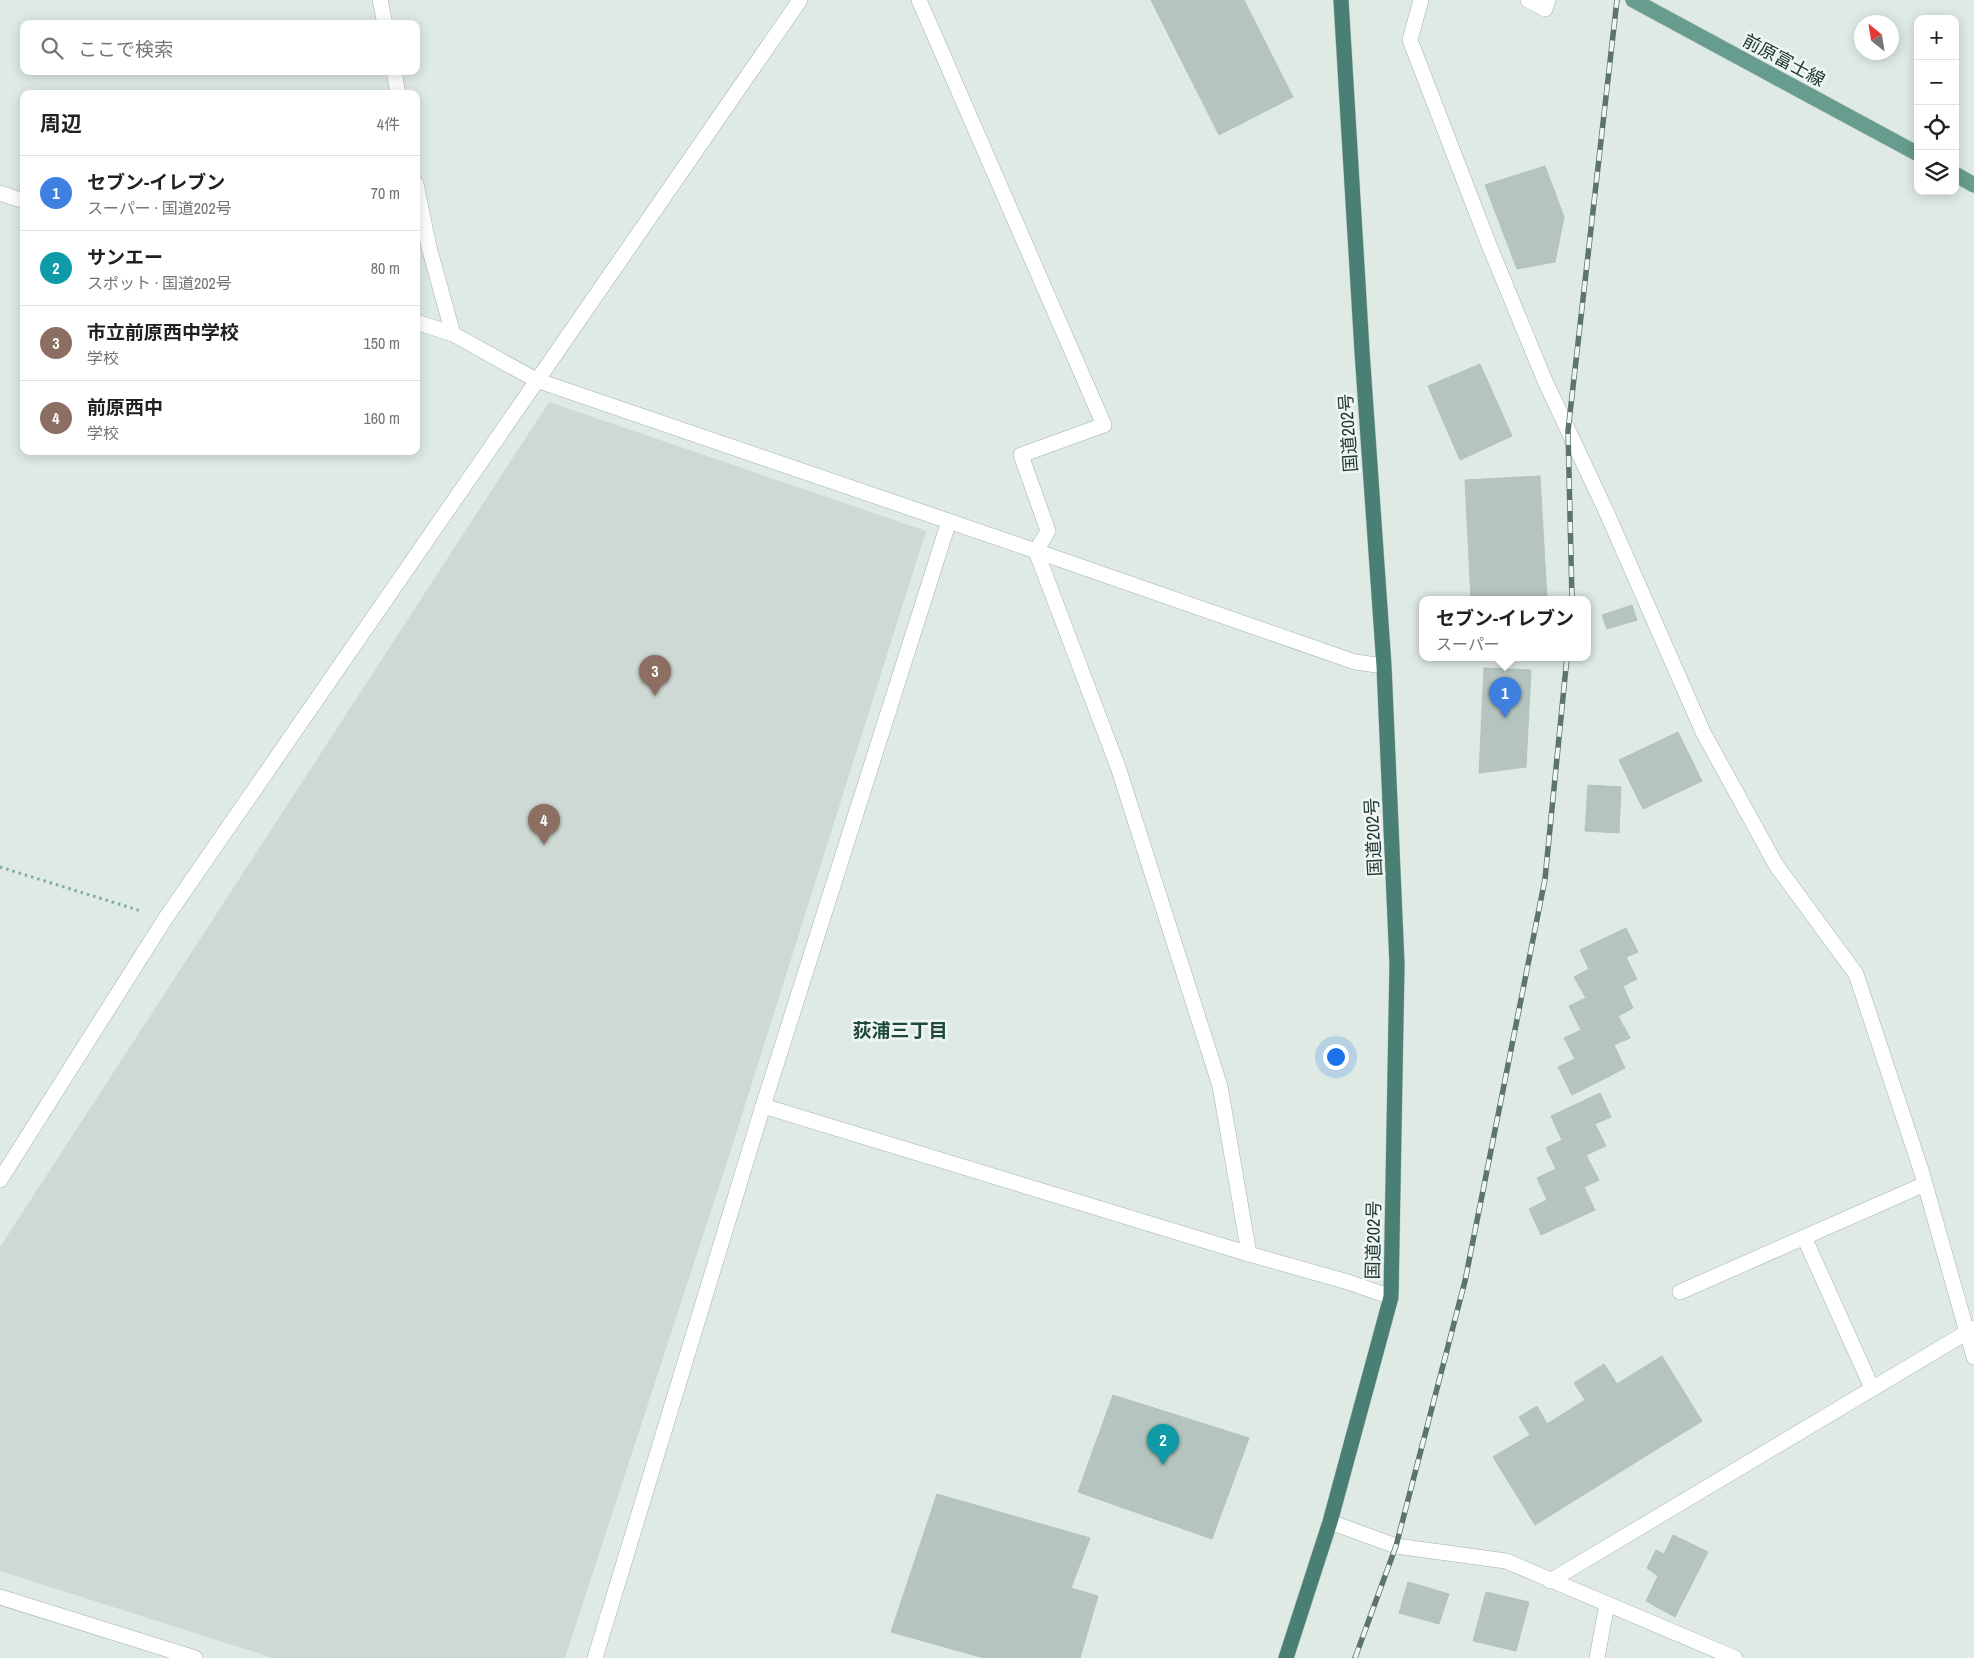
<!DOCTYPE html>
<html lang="ja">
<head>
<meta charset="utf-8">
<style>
	body { margin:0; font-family:"Archivo Narrow","Noto Sans JP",sans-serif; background:#f2f2f2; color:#202124 }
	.controls { position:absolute; right:15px; top:15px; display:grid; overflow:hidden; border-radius:10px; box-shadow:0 2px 12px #0003 }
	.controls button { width:45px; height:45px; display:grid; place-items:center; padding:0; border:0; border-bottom:1px solid #e0e0e0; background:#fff; color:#202124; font:25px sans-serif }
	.compass { position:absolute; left:1854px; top:15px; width:45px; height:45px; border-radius:50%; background:#fff; box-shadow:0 2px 12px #0003; rotate:330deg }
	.you { position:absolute; left:1335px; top:1056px; width:18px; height:18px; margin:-12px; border:4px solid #fff; border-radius:50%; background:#1a73e8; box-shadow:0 0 0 8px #1a73e833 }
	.badge { display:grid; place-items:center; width:32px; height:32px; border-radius:50%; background:#ea580c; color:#fff; font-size:16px; font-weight:700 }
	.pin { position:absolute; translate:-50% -41px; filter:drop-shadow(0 1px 2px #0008) }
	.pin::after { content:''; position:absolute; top:26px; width:18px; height:15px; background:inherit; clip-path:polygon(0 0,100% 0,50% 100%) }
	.popup { position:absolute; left:1419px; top:596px; width:172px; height:65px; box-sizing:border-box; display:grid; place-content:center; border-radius:10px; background:#fff; filter:drop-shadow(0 1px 4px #0005); font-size:16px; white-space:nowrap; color:#757577 }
	.popup b { font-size:19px; color:#202124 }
	.popup::after { content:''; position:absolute; left:50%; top:100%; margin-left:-10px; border:10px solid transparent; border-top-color:#fff }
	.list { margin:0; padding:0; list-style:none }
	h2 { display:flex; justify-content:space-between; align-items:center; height:65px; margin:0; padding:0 20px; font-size:21px }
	h2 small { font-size:16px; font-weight:400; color:#757577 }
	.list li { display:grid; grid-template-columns:32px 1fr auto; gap:15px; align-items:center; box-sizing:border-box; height:75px; padding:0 20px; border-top:1px solid #e0e0e0 }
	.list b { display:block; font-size:19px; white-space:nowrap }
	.list p { margin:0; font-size:16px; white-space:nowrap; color:#757577 }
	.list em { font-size:16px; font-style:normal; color:#757577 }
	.icon { flex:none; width:28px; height:28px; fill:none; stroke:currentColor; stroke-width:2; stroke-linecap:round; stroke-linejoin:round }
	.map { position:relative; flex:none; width:1974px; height:1658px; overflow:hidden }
	.search { position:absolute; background:#fff; box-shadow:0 2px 12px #0003; left:20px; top:20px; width:400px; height:55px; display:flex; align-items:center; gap:12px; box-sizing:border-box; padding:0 18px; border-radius:10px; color:#757577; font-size:19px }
	.panel { position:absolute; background:#fff; box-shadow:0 2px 12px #0003; left:20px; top:90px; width:400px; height:365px; border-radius:10px }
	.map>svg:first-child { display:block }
	.built { fill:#ced9d4 }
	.building { fill:#b5c4be; stroke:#b2c3bc }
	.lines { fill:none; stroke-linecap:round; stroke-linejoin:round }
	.minor-casing { stroke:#a2b1ac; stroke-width:16 }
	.primary-casing { stroke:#bcc4c2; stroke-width:16 }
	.trunk-casing { stroke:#bcc4c2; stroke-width:16 }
	.path { stroke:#82ab9e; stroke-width:3; stroke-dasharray:2.5 4; stroke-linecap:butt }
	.minor { stroke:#fff; stroke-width:15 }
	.primary { stroke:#669d8e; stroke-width:15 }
	.trunk { stroke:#4a8073; stroke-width:15 }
	.rail-casing { stroke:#5c746d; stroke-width:5.5 }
	.rail { stroke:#eff6f3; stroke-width:4; stroke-dasharray:11; stroke-linecap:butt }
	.labels { text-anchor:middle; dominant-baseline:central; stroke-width:5; stroke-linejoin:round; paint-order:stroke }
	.street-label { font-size:18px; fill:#213932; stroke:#eff6f3 }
	.neighbourhood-label { font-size:19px; font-weight:bold; fill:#1f493e; stroke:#eff6f3 }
</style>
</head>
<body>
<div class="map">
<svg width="1974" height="1658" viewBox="0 0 1974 1658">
	<rect width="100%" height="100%" fill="#dfeae5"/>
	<polygon class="built" points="549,402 926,531 728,1159 565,1658 273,1658 0,1571 0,1247"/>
	<g class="building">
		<polygon points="1151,0 1244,0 1293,97 1219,135"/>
		<polygon points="1545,166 1564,217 1555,262 1517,269 1485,185"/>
		<polygon points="1480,364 1512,436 1460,460 1428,386"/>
		<polygon points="1540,476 1547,599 1471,599 1465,480"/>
		<polygon points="1632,605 1637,620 1607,629 1602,615"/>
		<polygon points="1484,668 1531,670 1526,767 1479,773"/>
		<polygon points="1678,732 1702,781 1643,809 1619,760"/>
		<polygon points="1588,785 1621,787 1619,833 1585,831"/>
		<polygon points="1626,928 1638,952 1626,957 1637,979 1623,986 1633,1008 1618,1016 1630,1038 1614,1045 1625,1068 1572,1095 1558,1067 1575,1059 1564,1038 1581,1030 1569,1006 1586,998 1574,977 1589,969 1580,950"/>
		<polygon points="1600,1093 1611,1117 1595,1124 1606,1146 1586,1155 1599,1180 1584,1187 1595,1210 1541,1235 1529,1209 1547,1200 1537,1178 1556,1169 1546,1148 1562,1140 1551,1116"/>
		<polygon points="1662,1356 1702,1421 1535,1525 1493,1457 1530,1435 1519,1417 1537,1406 1547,1424 1585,1400 1574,1383 1604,1364 1617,1384"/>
		<polygon points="1113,1395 1249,1438 1212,1539 1078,1492"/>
		<polygon points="937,1494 1090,1538 1071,1588 1098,1596 1080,1658 984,1658 891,1632"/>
		<polygon points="1673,1535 1708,1552 1675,1617 1646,1601 1658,1576 1647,1568 1656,1550 1664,1554"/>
		<polygon points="1408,1582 1449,1594 1439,1624 1399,1613"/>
		<polygon points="1486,1592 1529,1602 1516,1651 1473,1641"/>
	</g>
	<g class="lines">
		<g class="minor-casing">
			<g id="minor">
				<polyline points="380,0 385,24"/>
				<polyline points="919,0 1104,425 1021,455 1048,531 1036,551 1118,767 1220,1086 1249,1254"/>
				<polyline points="1421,0 1410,40 1489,245 1545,381 1606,511 1703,732 1776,865 1856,974 1921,1170 1974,1357"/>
				<polyline points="1528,0 1545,9 1548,0"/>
				<polyline points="394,71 398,94"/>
				<polyline points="416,184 429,247 453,334"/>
				<polyline points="0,193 24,201"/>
				<polyline points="416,322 453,334 536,380 1036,551 1355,662 1384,666"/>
				<polyline points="763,1106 1249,1254 1348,1282 1391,1297"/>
				<polyline points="0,1180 165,919 800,0"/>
				<polyline points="1804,1237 1872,1388"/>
				<polyline points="1680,1292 1925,1184"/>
				<polyline points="1330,1522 1396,1546 1506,1561 1735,1658"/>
				<polyline points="1550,1581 1974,1328"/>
				<polyline points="0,1597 195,1658"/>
				<polyline points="595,1658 763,1106 949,521"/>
				<polyline points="1597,1658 1607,1604"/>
			</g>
		</g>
		<g class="primary-casing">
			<g id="primary">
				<polyline points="1633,0 1918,154"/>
				<polyline points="1955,174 1974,185"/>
			</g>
		</g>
		<g class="trunk-casing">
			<polyline id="trunk" points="1286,1658 1330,1522 1391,1297 1397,964 1384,666 1362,351 1341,0"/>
		</g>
		<polyline class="path" points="0,867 141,911"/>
		<use href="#minor" class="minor"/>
		<use href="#primary" class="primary"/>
		<use href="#trunk" class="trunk"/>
		<g class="rail-casing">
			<g id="rail">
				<polyline points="1572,599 1568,431 1617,0"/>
				<polyline points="1355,1658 1396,1546 1465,1281 1545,879 1567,657"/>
			</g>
		</g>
		<use href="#rail" class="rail"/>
	</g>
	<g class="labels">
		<g class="street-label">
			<text transform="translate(1784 60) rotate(28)">前原富士線</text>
			<text transform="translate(1348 433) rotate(-94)">国道202号</text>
			<text transform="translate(1373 837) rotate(-93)">国道202号</text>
			<text transform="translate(1373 1240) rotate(-89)">国道202号</text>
		</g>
		<g class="neighbourhood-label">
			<text x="900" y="1030">荻浦三丁目</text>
		</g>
	</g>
</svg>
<div class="controls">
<button>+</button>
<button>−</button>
<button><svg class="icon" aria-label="locate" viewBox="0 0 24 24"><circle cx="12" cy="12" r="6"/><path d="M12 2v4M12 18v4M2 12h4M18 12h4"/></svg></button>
<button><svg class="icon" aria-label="layers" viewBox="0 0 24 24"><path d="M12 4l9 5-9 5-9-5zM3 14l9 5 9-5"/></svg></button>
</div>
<svg class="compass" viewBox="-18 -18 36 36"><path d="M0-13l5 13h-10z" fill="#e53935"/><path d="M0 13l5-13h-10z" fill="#757577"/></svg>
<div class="you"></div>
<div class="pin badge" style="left:1505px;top:718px;background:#3f7fe0">1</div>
<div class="popup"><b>セブン-イレブン</b>スーパー</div>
<div class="pin badge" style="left:1163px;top:1465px;background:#0f9aa8">2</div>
<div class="pin badge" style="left:655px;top:696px;background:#8d6e63">3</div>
<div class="pin badge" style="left:544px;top:845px;background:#8d6e63">4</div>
<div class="search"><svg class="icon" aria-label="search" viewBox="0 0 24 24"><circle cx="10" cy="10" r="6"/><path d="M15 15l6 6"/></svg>ここで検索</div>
<section class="panel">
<h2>周辺<small>4件</small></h2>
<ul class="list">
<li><span class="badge" style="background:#3f7fe0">1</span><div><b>セブン-イレブン</b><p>スーパー · 国道202号</p></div><em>70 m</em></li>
<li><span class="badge" style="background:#0f9aa8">2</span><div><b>サンエー</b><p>スポット · 国道202号</p></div><em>80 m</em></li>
<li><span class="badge" style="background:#8d6e63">3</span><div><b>市立前原西中学校</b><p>学校</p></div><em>150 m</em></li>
<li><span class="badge" style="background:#8d6e63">4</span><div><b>前原西中</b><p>学校</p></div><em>160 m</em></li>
</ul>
</section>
</div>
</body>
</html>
